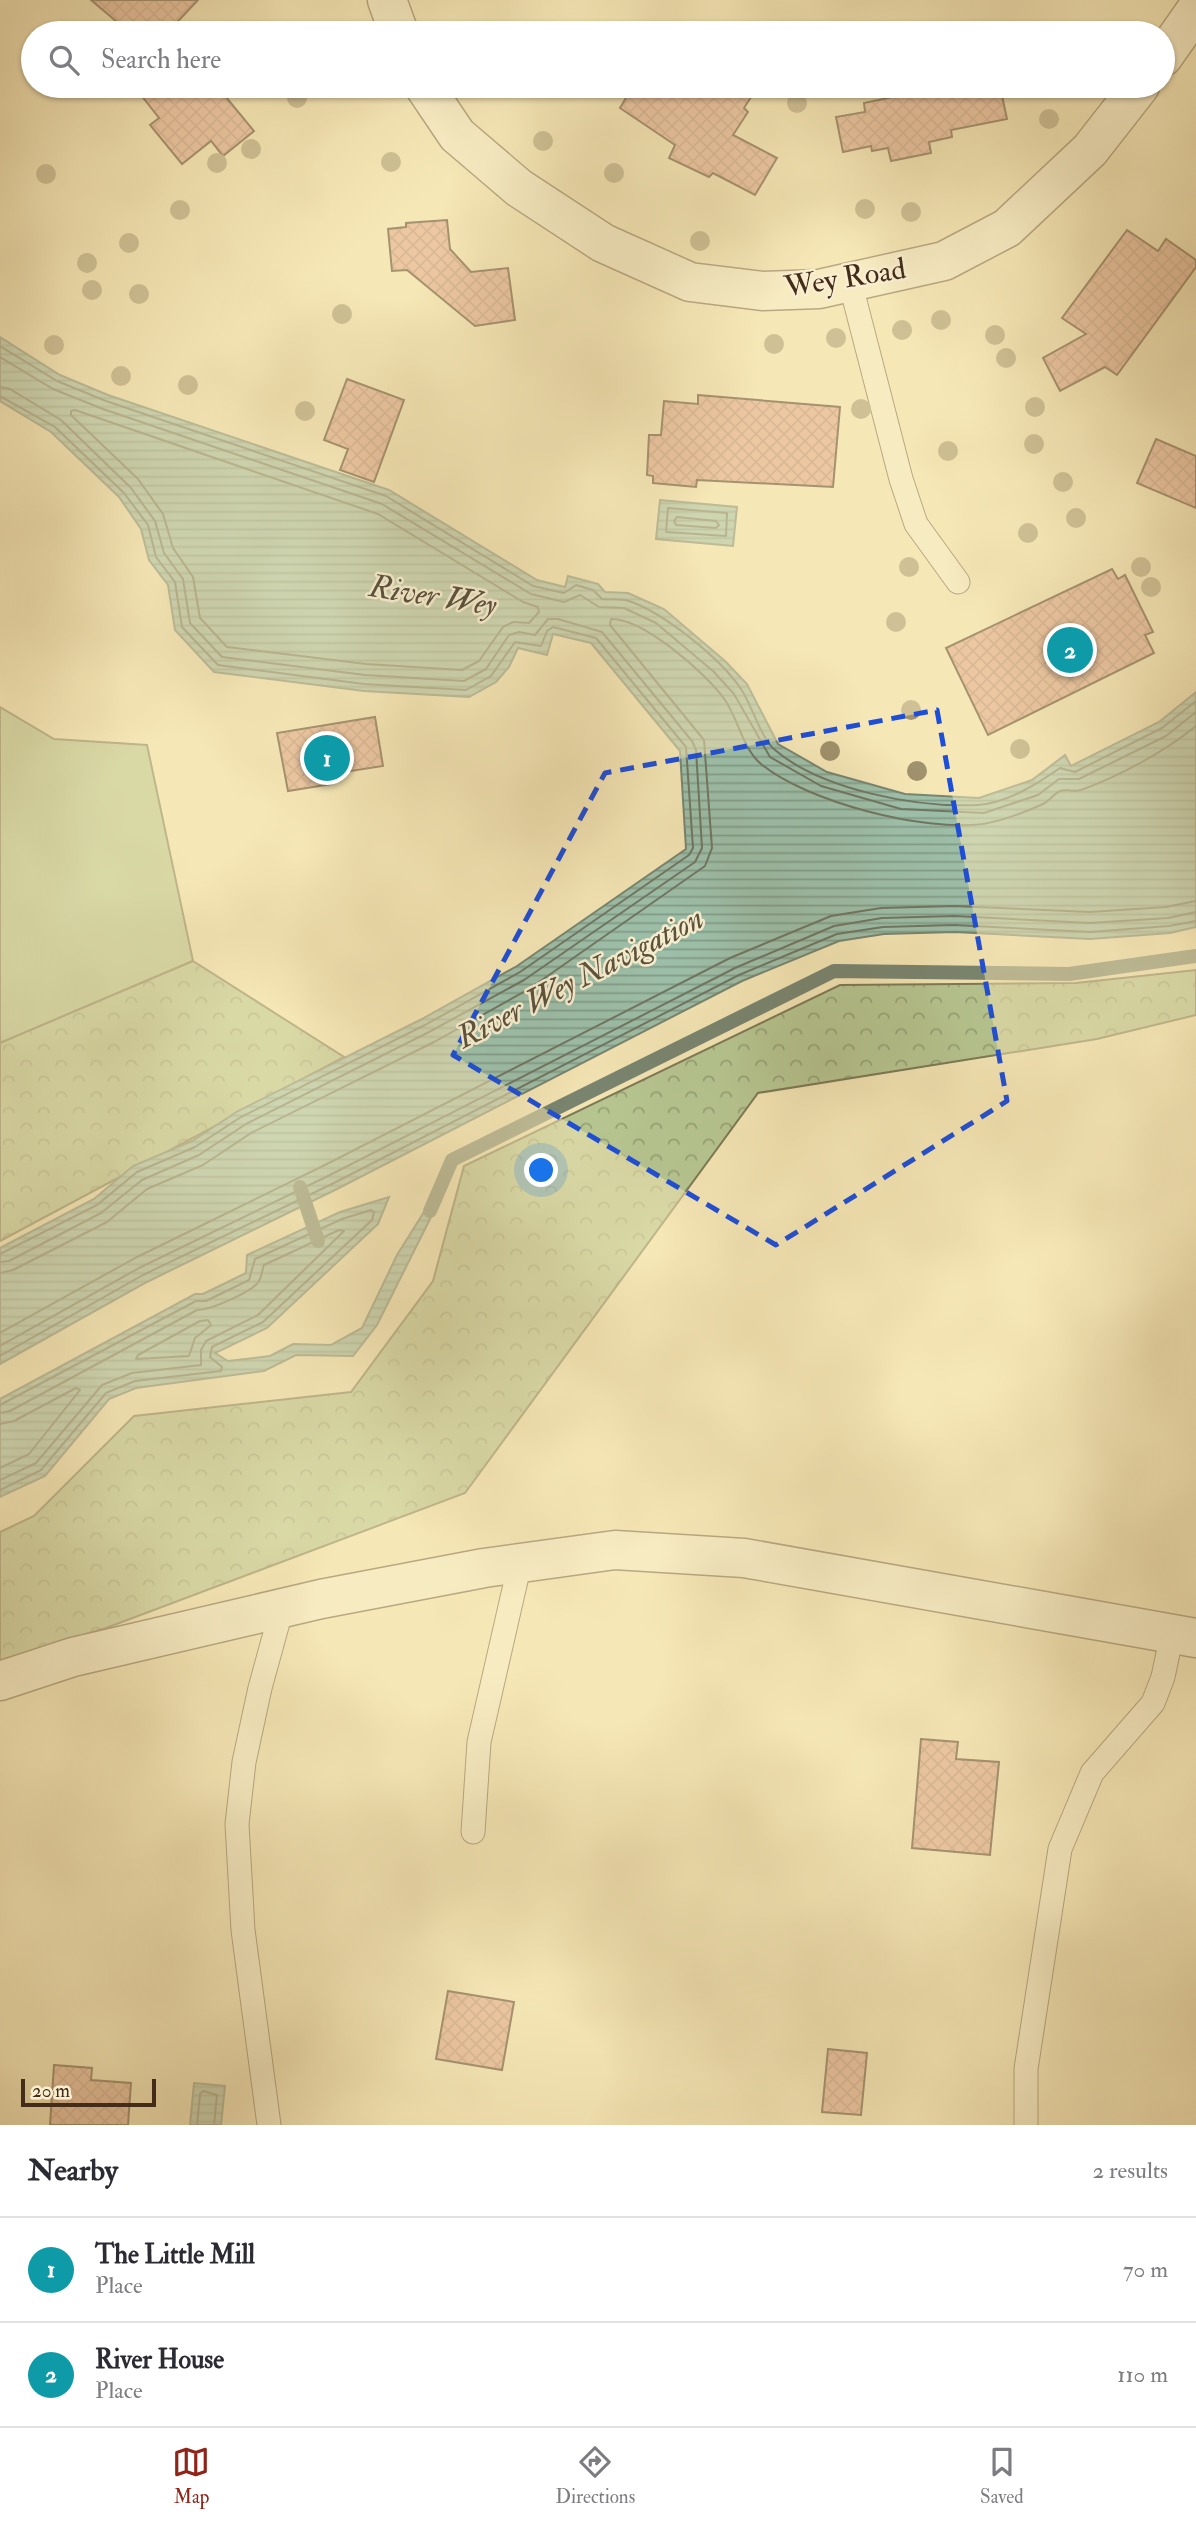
<!DOCTYPE html>
<html lang="en">
<head>
<meta charset="utf-8">
<style>
	body { margin:0; font-family:"IM FELL Double Pica",serif; background:#f2f2f3; color:#2b2b33 }
	.scale { position:absolute; left:21px; bottom:18px; width:135px; box-sizing:border-box; padding-left:7px; border:4px solid #432d1a; border-top:0; font-size:19px; line-height:24px; white-space:nowrap; color:#432d1a; -webkit-text-stroke:5px #f9efd0; paint-order:stroke }
	.you { position:absolute; left:542px; top:1171px; width:24px; height:24px; margin:-18px; border:5px solid #fff; border-radius:50%; background:#1a73e8; box-shadow:0 0 0 10px #1a73e833 }
	.badge { display:grid; place-items:center; width:46px; height:46px; border-radius:50%; background:#8f2418; color:#fff; font-size:23px; font-weight:700 }
	.pin { position:absolute; translate:-50% -50%; border:4px solid #fff; box-shadow:0 2px 7px #0006 }
	.list { margin:0; padding:0; list-style:none }
	h2 { display:flex; justify-content:space-between; align-items:center; height:91px; margin:0; padding:0 28px; font-size:30px }
	h2 small { font-size:23px; font-weight:400; color:#7c7c81 }
	.list li { display:grid; grid-template-columns:46px 1fr auto; gap:21px; align-items:center; box-sizing:border-box; height:105px; padding:0 28px; border-top:2px solid #e1e1e2 }
	.list b { display:block; font-size:26px; white-space:nowrap }
	.list p { margin:0; font-size:23px; white-space:nowrap; color:#7c7c81 }
	.list em { font-size:23px; font-style:normal; color:#7c7c81 }
	.icon { flex:none; width:38px; height:38px; fill:none; stroke:currentColor; stroke-width:2; stroke-linecap:round; stroke-linejoin:round }
	.map { position:relative; flex:none; width:1196px; height:2125px; overflow:hidden }
	.search { position:absolute; background:#fff; box-shadow:0 2px 5px #0004; left:21px; right:21px; top:21px; height:77px; display:flex; align-items:center; gap:18px; box-sizing:border-box; padding:0 24px; border-radius:38px; color:#7c7c81; font-size:26px }
	.sheet { height:301px; background:#fff }
	nav { display:flex; justify-content:space-around; align-items:center; box-sizing:border-box; height:98px; border-top:2px solid #e1e1e2; background:#fff; font-size:19px; color:#7c7c81 }
	nav a { display:grid; justify-items:center; gap:4px }
	nav .on { color:#8f2418 }
	.map>svg:first-child { display:block }
	.grass { fill:#b7c792; stroke:#7d7a56; stroke-width:2 }
	.forest { fill:url(#forest-crowns); stroke:#7d7a56; stroke-width:2 }
	.water { fill:url(#water-rules); stroke:#798570; stroke-width:2 }
	.lines { fill:none; stroke-linecap:round; stroke-linejoin:round }
	.shore { stroke:#707662; stroke-width:2 }
	.stream { stroke:#798570; stroke-width:14 }
	.building { fill:url(#building-cross-hatch); stroke:#432d1a; stroke-width:2 }
	.service-casing { stroke:#705c41; stroke-width:25 }
	.minor-casing { stroke:#705c41; stroke-width:41 }
	.service { stroke:#f9efd0; stroke-width:23 }
	.minor { stroke:#f9efd0; stroke-width:38 }
	.tree { fill:#a0926d }
	.marked { fill:none; stroke:#1d4ed8; stroke-width:5; stroke-dasharray:14 9; stroke-linejoin:round }
	.labels { text-anchor:middle; dominant-baseline:central; stroke-width:5; stroke-linejoin:round; paint-order:stroke }
	.street-label { font-size:30px; fill:#432d1a; stroke:#f9efd0 }
	.water-label { font-size:32px; font-style:italic; fill:#5a523e; stroke:#f9efd0 }
</style>
</head>
<body>
<div class="map">
<svg width="1196" height="2125" viewBox="0 0 1196 2125">
	<defs>
		<pattern id="forest-crowns" width="20" height="18" patternUnits="userSpaceOnUse" patternTransform="scale(1.75)"><rect width="20" height="18" fill="#b7c792"/><path d="M2 6a3 3 0 1 1 6 0M12 15a3 3 0 1 1 6 0" fill="none" stroke="#96a276"/></pattern>
		<pattern id="water-rules" width="6" height="5" patternUnits="userSpaceOnUse" patternTransform="scale(1.75)"><rect width="6" height="5" fill="#9dc0aa"/><path d="M0 2.5h6" fill="none" stroke="#829c8a"/></pattern>
		<pattern id="building-cross-hatch" width="8" height="8" patternUnits="userSpaceOnUse" patternTransform="scale(1.75)"><rect width="8" height="8" fill="#e1a089"/><path d="M0 0l8 8M0 8l8-8" fill="none" stroke="#b8836f"/></pattern>
	</defs>
	<rect width="100%" height="100%" fill="#f6e7b6"/>
	<filter id="stains"><feTurbulence type="fractalNoise" baseFrequency=".00286" numOctaves="4"/><feColorMatrix values="0 0 0 0 .2 0 0 0 0 .09 0 0 0 0 .02 0 0 0 .5 -.17"/></filter>
	<radialGradient id="worn" r=".72"><stop offset=".6" stop-color="#630" stop-opacity="0"/><stop offset="1" stop-color="#630" stop-opacity=".3"/></radialGradient>
	<polygon class="grass" points="0,707 54,739 147,745 193,961 0,1043"/>
	<g class="forest">
		<polygon points="193,961 344,1057 0,1241 0,1043"/>
		<polygon points="1196,970 1196,1015 1097,1039 758,1093 465,1493 106,1628 0,1660 0,1532 34,1516 134,1416 351,1392 433,1281 464,1166 840,985 1076,983"/>
	</g>
	<g class="water">
		<polygon points="0,337 60,375 108,395 389,490 537,580 565,587 568,576 598,584 605,592 628,593 664,609 725,661 747,684 778,744 827,772 905,794 979,798 1032,780 1065,755 1071,766 1159,722 1196,692 1196,927 1170,933 1090,939 955,932 884,934 839,941 742,981 337,1189 147,1282 0,1364 0,1248 94,1199 133,1166 192,1141 238,1111 422,1019 517,966 686,849 680,751 591,643 553,634 547,655 518,648 509,667 496,682 469,697 364,691 214,672 175,630 168,585 149,560 141,529 119,497 51,432 0,401"/>
		<polygon points="660,500 737,507 733,546 656,539"/>
		<polygon points="389,1197 378,1224 267,1328 215,1353 228,1361 270,1356 293,1344 331,1345 362,1328 397,1255 424,1212 430,1211 431,1217 377,1325 353,1356 296,1355 264,1371 136,1388 109,1399 45,1476 0,1497 0,1399 195,1294 203,1294 246,1273 247,1255 340,1212"/>
		<polygon points="194,2083 225,2086 221,2125 190,2125"/>
	</g>
	<g class="lines">
		<g class="shore">
			<path d="M 0,346 L 57,381 L 106,401 L 386,496 L 533,586 L 564,593 L 576,585 L 593,590 L 602,599 C 611,600 621,598 629,601 C 664,613 720,658 741,689 C 752,705 761,739 775,750 C 822,790 917,808 978,805 C 1007,803 1037,784 1060,768 L 1075,772 L 1162,728 L 1196,701"/>
			<polyline points="0,357 53,389 103,409 382,504 531,594 564,602 580,595 599,607 624,608 656,623 714,672 734,694 770,757 821,786 901,809 984,813 1038,795 1059,779 1079,779 1166,736 1196,712"/>
			<polyline points="0,387 10,389 61,420 131,488 155,521 164,553 183,579 190,623 222,657 365,675 464,681 486,669 509,635 519,632 535,635 548,619 558,619 602,632 692,741 696,750 702,848 695,862 524,980 429,1032 246,1124 199,1155 142,1180 101,1213 9,1261 0,1262"/>
			<polyline points="0,396 55,427 124,493 148,525 156,557 175,582 182,627 218,665 364,684 466,690 491,676 515,642 541,646 547,631 553,627 596,638 686,747 693,848 689,855 520,972 425,1025 241,1117 195,1147 137,1172 97,1205 0,1254"/>
			<polygon points="75,410 378,514 523,602 538,607 539,612 529,623 513,622 503,627 479,661 462,670 366,664 227,647 200,618 193,577 173,548 163,514 138,479 71,415 71,411"/>
			<polygon points="668,508 727,513 726,536 666,532"/>
			<polygon points="677,517 716,521 719,525 716,528 676,525 674,521"/>
			<path d="M 0,1273 L 13,1270 L 107,1222 L 147,1189 L 203,1165 L 251,1133 L 434,1042 L 529,989 L 705,866 L 712,848 L 704,740 L 610,625 L 611,619 C 643,618 707,674 725,700 C 738,719 743,749 761,764 C 807,802 924,832 983,824 C 1001,821 1026,812 1043,804 C 1049,801 1054,794 1060,791 C 1066,789 1074,792 1081,790 C 1120,776 1164,752 1196,726"/>
			<polygon points="208,1320 211,1325 195,1338 189,1356 136,1359 138,1355 200,1321"/>
			<polyline points="0,1333 135,1258 325,1165 730,958 831,916 881,908 954,906 1090,912 1166,907 1196,901"/>
			<polyline points="0,1346 139,1268 330,1175 735,968 834,926 882,918 954,916 1090,923 1168,918 1196,912"/>
			<polyline points="0,1356 143,1275 334,1183 739,975 837,934 883,927 954,925 1090,932 1169,926 1196,921"/>
			<polyline points="0,1405 196,1301 206,1301 249,1280 255,1259 342,1219 371,1210 374,1212 372,1220 263,1322 212,1347 210,1357 222,1367 221,1371 135,1381 106,1393 41,1470 0,1490"/>
			<path d="M 0,1413 L 10,1411 L 197,1310 C 210,1310 253,1292 259,1281 C 262,1276 262,1270 264,1265 L 339,1230 L 344,1231 L 258,1315 L 206,1341 L 201,1350 L 201,1365 L 132,1373 L 102,1385 L 36,1463 L 0,1480"/>
			<polyline points="0,1424 14,1421 76,1388 80,1390 29,1454 0,1468"/>
			<polyline points="197,2125 200,2094 203,2091 217,2095 214,2125"/>
		</g>
		<g class="stream">
			<polyline points="300,1187 318,1241"/>
			<polyline points="430,1211 452,1160 834,971 1069,974 1196,956"/>
		</g>
	</g>
	<g class="building">
		<polygon points="91,0 198,0 167,33 130,33"/>
		<polygon points="134,86 217,86 254,131 223,156 211,141 182,164 150,125 159,118"/>
		<polygon points="633,86 758,86 744,108 748,112 733,135 777,158 755,195 713,173 709,177 669,158 675,145 620,108"/>
		<polygon points="945,86 1000,86 1007,119 951,130 952,137 929,142 931,153 891,161 888,148 872,151 871,146 843,152 836,117 865,112 864,103"/>
		<polygon points="447,220 450,249 471,272 508,268 515,320 475,326 407,270 392,271 388,229 406,227 406,223"/>
		<polygon points="1127,230 1158,251 1166,239 1196,260 1196,267 1117,375 1105,367 1060,391 1043,358 1086,334 1062,318"/>
		<polygon points="347,379 404,400 374,482 340,470 348,449 324,440"/>
		<polygon points="698,395 840,407 833,487 697,480 696,487 653,483 653,476 647,475 649,435 661,435 664,401 698,404"/>
		<polygon points="1156,439 1196,456 1196,508 1137,483"/>
		<polygon points="1112,569 1118,579 1125,575 1153,632 1145,635 1154,653 988,735 946,648"/>
		<polygon points="375,717 383,766 331,774 332,784 288,791 277,733"/>
		<polygon points="921,1739 958,1742 956,1759 999,1762 990,1855 912,1848"/>
		<polygon points="448,1991 514,2002 502,2070 436,2059"/>
		<polygon points="828,2049 867,2053 861,2115 822,2112"/>
		<polygon points="54,2065 92,2068 91,2080 131,2083 128,2125 50,2125"/>
	</g>
	<g class="lines">
		<g class="service-casing">
			<g id="service">
				<polyline points="850,282 901,479 916,524 958,582"/>
				<polyline points="473,1832 479,1742 520,1563"/>
				<polyline points="269,2125 243,1930 237,1824 244,1762 260,1688 282,1608"/>
				<polyline points="1026,2125 1026,2069 1060,1849 1092,1773 1153,1703 1163,1677 1172,1634"/>
			</g>
		</g>
		<g class="minor-casing">
			<g id="minor">
				<polyline points="387,0 399,33"/>
				<polyline points="1163,57 1196,10"/>
				<polyline points="424,86 457,135 519,188 603,243 690,282 762,291 819,289 944,261 1007,228 1090,150 1140,86"/>
				<polyline points="0,1681 73,1657 321,1599 484,1568 615,1550 744,1558 1196,1638"/>
			</g>
		</g>
		<use href="#service" class="service"/>
		<use href="#minor" class="minor"/>
	</g>
	<g class="tree">
		<circle cx="297" cy="98" r="10"/>
		<circle cx="797" cy="103" r="10"/>
		<circle cx="1049" cy="119" r="10"/>
		<circle cx="543" cy="141" r="10"/>
		<circle cx="251" cy="149" r="10"/>
		<circle cx="391" cy="162" r="10"/>
		<circle cx="217" cy="163" r="10"/>
		<circle cx="614" cy="173" r="10"/>
		<circle cx="46" cy="174" r="10"/>
		<circle cx="865" cy="209" r="10"/>
		<circle cx="180" cy="210" r="10"/>
		<circle cx="911" cy="212" r="10"/>
		<circle cx="700" cy="241" r="10"/>
		<circle cx="129" cy="243" r="10"/>
		<circle cx="87" cy="263" r="10"/>
		<circle cx="92" cy="290" r="10"/>
		<circle cx="139" cy="294" r="10"/>
		<circle cx="342" cy="314" r="10"/>
		<circle cx="941" cy="320" r="10"/>
		<circle cx="902" cy="330" r="10"/>
		<circle cx="995" cy="335" r="10"/>
		<circle cx="836" cy="338" r="10"/>
		<circle cx="774" cy="344" r="10"/>
		<circle cx="54" cy="345" r="10"/>
		<circle cx="1006" cy="358" r="10"/>
		<circle cx="121" cy="376" r="10"/>
		<circle cx="188" cy="385" r="10"/>
		<circle cx="1035" cy="407" r="10"/>
		<circle cx="861" cy="409" r="10"/>
		<circle cx="305" cy="411" r="10"/>
		<circle cx="1034" cy="444" r="10"/>
		<circle cx="948" cy="451" r="10"/>
		<circle cx="1063" cy="482" r="10"/>
		<circle cx="1076" cy="518" r="10"/>
		<circle cx="1028" cy="533" r="10"/>
		<circle cx="909" cy="567" r="10"/>
		<circle cx="1141" cy="567" r="10"/>
		<circle cx="1151" cy="587" r="10"/>
		<circle cx="896" cy="622" r="10"/>
		<circle cx="911" cy="710" r="10"/>
		<circle cx="1020" cy="749" r="10"/>
		<circle cx="830" cy="751" r="10"/>
		<circle cx="917" cy="771" r="10"/>
	</g>
	<path d="M0 0H1196V2125H0ZM 937,710 L 1007,1101 L 776,1245 L 453,1055 L 605,773 Z" fill="#f6e7b6" fill-opacity=".55" fill-rule="evenodd"/>
	<path class="marked" d="M 937,710 L 1007,1101 L 776,1245 L 453,1055 L 605,773 Z"/>
	<g class="labels">
		<g class="street-label">
			<text transform="translate(845 278) rotate(-9)">Wey Road</text>
		</g>
		<g class="water-label">
			<text transform="translate(433 596) rotate(9)">River Wey</text>
			<text transform="translate(580 978) rotate(-27)">River Wey Navigation</text>
		</g>
	</g>
	<rect width="100%" height="100%" filter="url(#stains)"/>
	<rect width="100%" height="100%" fill="url(#worn)"/>
</svg>
<div class="scale">20 m</div>
<div class="you"></div>
<div class="pin badge" style="left:327px;top:758px;background:#0f9aa8">1</div>
<div class="pin badge" style="left:1070px;top:650px;background:#0f9aa8">2</div>
<div class="search"><svg class="icon" aria-label="search" viewBox="0 0 24 24"><circle cx="10" cy="10" r="6"/><path d="M15 15l6 6"/></svg>Search here</div>
</div>
<section class="sheet">
<h2>Nearby<small>2 results</small></h2>
<ul class="list">
<li><span class="badge" style="background:#0f9aa8">1</span><div><b>The Little Mill</b><p>Place</p></div><em>70 m</em></li>
<li><span class="badge" style="background:#0f9aa8">2</span><div><b>River House</b><p>Place</p></div><em>110 m</em></li>
</ul>
</section>
<nav>
<a class="on"><svg class="icon" aria-label="map" viewBox="0 0 24 24"><path d="M3 6l6-2 6 2 6-2v14l-6 2-6-2-6 2zM9 4v14M15 6v14"/></svg>Map</a>
<a><svg class="icon" aria-label="directions" viewBox="0 0 24 24"><path d="M12 3l9 9-9 9-9-9zM9 14v-3h6M13 9l2 2-2 2"/></svg>Directions</a>
<a><svg class="icon" aria-label="saved" viewBox="0 0 24 24"><path d="M7 4h10v16l-5-4-5 4z"/></svg>Saved</a>
</nav>
</body>
</html>
